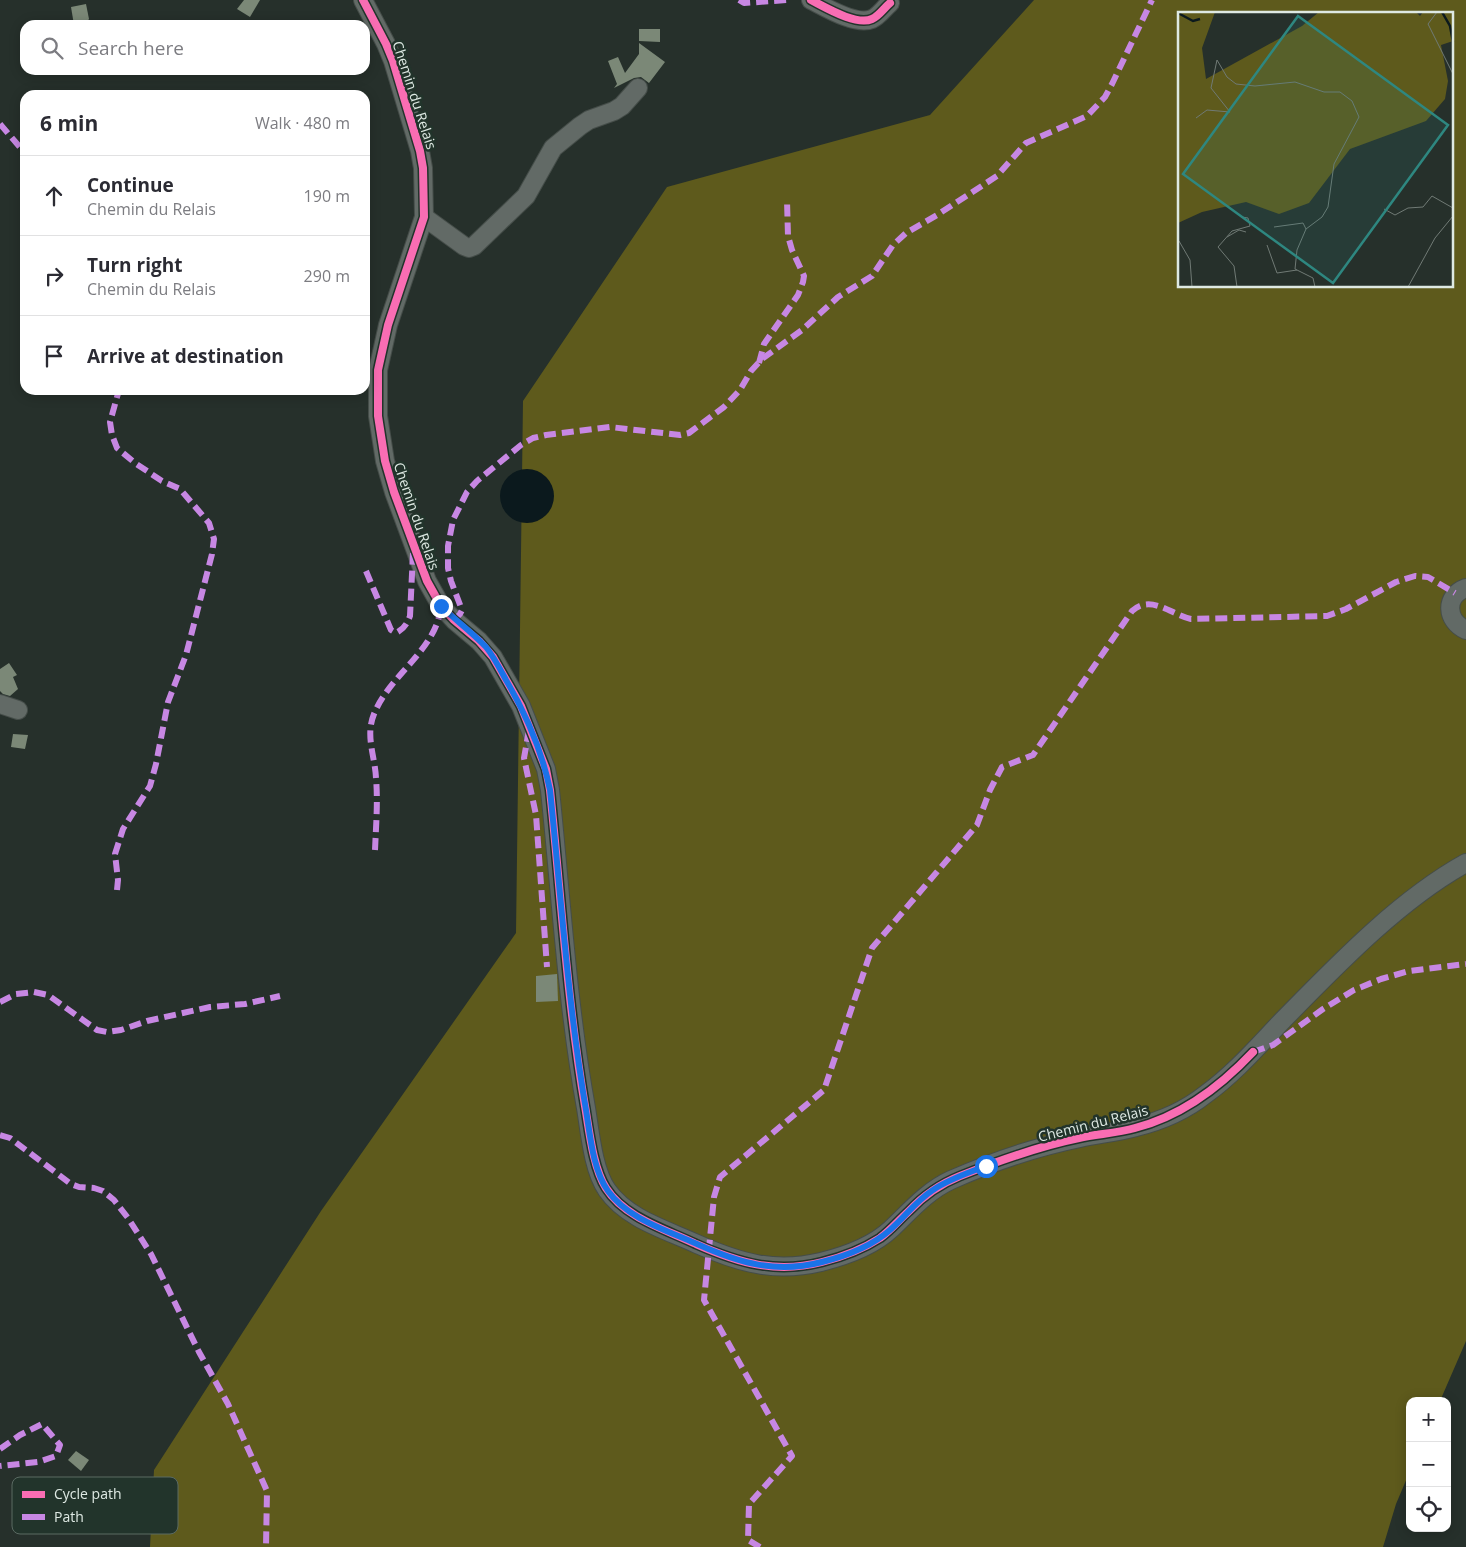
<!DOCTYPE html>
<html lang="en">
<head>
<meta charset="utf-8">
<style>
	body { margin:0; font-family:"Open Sans",sans-serif; background:#f2f2f3; color:#2b2b33 }
	.controls { position:absolute; right:15px; bottom:15px; display:grid; overflow:hidden; border-radius:10px; box-shadow:0 2px 12px #0003 }
	.controls button { width:45px; height:45px; display:grid; place-items:center; padding:0; border:0; border-bottom:1px solid #e1e1e2; background:#fff; color:#2b2b33; font:25px sans-serif }
	.stop { position:absolute; width:15px; height:15px; margin:-11px; border:4px solid #1a73e8; border-radius:50%; background:#fff }
	.stop.end { background:#1a73e8; border-color:#fff; box-shadow:0 1px 5px #0008 }
	.list { margin:0; padding:0; list-style:none }
	h2 { display:flex; justify-content:space-between; align-items:center; height:65px; margin:0; padding:0 20px; font-size:21px }
	h2 small { font-size:16px; font-weight:400; color:#7c7c81 }
	.list li { display:grid; grid-template-columns:32px 1fr auto; gap:15px; align-items:center; box-sizing:border-box; height:80px; padding:0 20px; border-top:1px solid #e1e1e2 }
	.list b { display:block; font-size:19px; white-space:nowrap }
	.list p { margin:0; font-size:16px; white-space:nowrap; color:#7c7c81 }
	.list em { font-size:16px; font-style:normal; color:#7c7c81 }
	.icon { flex:none; width:28px; height:28px; fill:none; stroke:currentColor; stroke-width:2; stroke-linecap:round; stroke-linejoin:round }
	.map { position:relative; flex:none; width:1466px; height:1547px; overflow:hidden }
	.search { position:absolute; background:#fff; box-shadow:0 2px 12px #0003; left:20px; top:20px; width:350px; height:55px; display:flex; align-items:center; gap:12px; box-sizing:border-box; padding:0 18px; border-radius:15px; color:#7c7c81; font-size:19px }
	.panel { position:absolute; background:#fff; box-shadow:0 2px 12px #0003; left:20px; top:90px; width:350px; height:305px; border-radius:15px }
	.map>svg:first-child { display:block }
	.forest { fill:#5e5a1c; fill-rule:evenodd }
	.water { fill:#0b191d }
	.building { fill:#7b8877 }
	.lines { fill:none; stroke-linecap:round; stroke-linejoin:round }
	.minor-casing { stroke:#454d49; stroke-width:20 }
	.minor { stroke:#626a66; stroke-width:18 }
	.quiet { stroke:#c787e3; stroke-width:6; stroke-dasharray:12 6; stroke-linecap:butt }
	.cycleway-casing { stroke:#22342b; stroke-width:11 }
	.cycleway { stroke:#f96db3; stroke-width:8 }
	.route { stroke:#1a73e8; stroke-width:6 }
	.labels { text-anchor:middle; dominant-baseline:central; stroke-width:5; stroke-linejoin:round; paint-order:stroke }
	.street-label { font-size:14px; fill:#dee9e3; stroke:#22342b }
	.inset-river { fill:none; stroke:#0b191d; stroke-width:2.5 }
	.inset-road { fill:none; stroke:#707a75; stroke-width:1 }
	.view { fill:#2e8780; fill-opacity:0.15; stroke:#2e8780; stroke-width:2.5 }
	.inset-edge { fill:none; stroke:#dee9e3; stroke-width:2.5 }
	.key { fill:#22342b; stroke:#5a6a62; stroke-width:1 }
	.key-label { font-size:14px; fill:#dee9e3 }
</style>
</head>
<body>
<div class="map">
<svg width="1466" height="1547" viewBox="0 0 1466 1547">
	<rect width="100%" height="100%" fill="#26302b"/>
	<path class="forest" d="M 1034,0 L 1466,0 L 1466,1341 L 1440,1401 L 1410,1401 L 1410,1471 L 1396,1504 L 1383,1547 L 150,1547 L 154,1470 L 321,1211 L 516,933 L 523,401 L 667,187 L 930,115 ZM 1180,14 L 1452,14 L 1452,286 L 1180,286 Z"/>
	<circle class="water" cx="527" cy="496" r="27"/>
	<g class="building">
		<polygon points="244,0 260,0 250,17 237,9"/>
		<polygon points="86,4 89,19 85,25 74,25 71,7"/>
		<polygon points="639,29 660,29 660,42 639,41"/>
		<polygon points="639,43 665,62 649,83 641,77 634,78 614,88 617,84 608,61 618,57 625,73 639,54"/>
		<polygon points="9,663 17,675 13,677 18,689 10,696 3,694 0,691 0,669"/>
		<polygon points="13,734 28,735 25,749 11,747"/>
		<polygon points="557,974 558,1001 536,1002 536,976"/>
		<polygon points="76,1451 89,1460 81,1471 68,1460"/>
	</g>
	<g class="lines">
		<g class="minor-casing">
			<g id="minor">
				<path d="M 363,0 L 386,44 L 393,61 L 420,151 L 423,168 L 424,217 L 388,325 L 378,370 L 378,416 L 385,461 L 394,492 L 427,581 L 441,606 L 454,620 L 479,641 L 493,657 L 521,706 L 546,769 L 550,790 C 561,896 567,1003 586,1108 C 590,1132 593,1170 607,1190 C 627,1219 667,1230 697,1244 C 740,1263 775,1273 821,1262 C 845,1256 873,1246 891,1229 C 910,1211 927,1191 951,1180 C 992,1162 1036,1147 1080,1138 C 1098,1134 1118,1132 1136,1127 C 1161,1121 1186,1110 1206,1094 C 1235,1073 1258,1046 1283,1020 C 1337,965 1399,900 1466,863"/>
				<path d="M 811,0 C 825,7 856,26 872,19 C 879,16 884,8 890,3"/>
				<polyline points="424,217 464,246 469,248 474,246 526,196 553,148 580,126 589,120 614,111 622,106 638,88"/>
				<path d="M 1466,588 C 1444,596 1446,621 1466,630"/>
				<polyline points="0,704 18,710"/>
			</g>
		</g>
		<use href="#minor" class="minor"/>
		<g class="quiet">
			<polyline points="739,0 744,3 787,0"/>
			<polyline points="0,124 25,153"/>
			<polyline points="759,363 764,344 798,295 803,282 804,276 792,250 788,236 787,200"/>
			<path d="M 366,571 L 391,630 L 396,633 C 404,629 407,624 410,616 L 413,553"/>
			<polyline points="454,620 460,614 462,610 451,581 448,568 448,546 453,520 467,492 477,481 521,445 533,438 546,435 610,427 680,435 689,433 724,407 740,390 751,371 762,359 802,330 838,297 872,276 893,245 906,233 937,215 997,176 1026,143 1087,116 1105,97 1112,84 1152,0"/>
			<polyline points="529,730 524,758 536,815 547,967"/>
			<path d="M 375,850 C 376,826 378,802 376,778 C 375,756 365,736 374,714 C 390,674 437,650 441,606"/>
			<polyline points="117,890 118,880 115,854 123,829 150,786 156,764 168,702 186,655 212,554 214,539 209,523 180,489 162,481 135,463 117,448 112,435 110,422 119,390"/>
			<polyline points="0,1002 16,994 34,992 48,995 97,1030 107,1032 121,1030 147,1021 210,1007 245,1004 280,996"/>
			<polyline points="1253,1052 1273,1045 1323,1009 1354,990 1381,979 1409,971 1466,964"/>
			<polyline points="0,1135 10,1138 71,1184 79,1187 94,1188 103,1191 114,1200 128,1218 151,1254 199,1352 228,1404 267,1491 266,1547"/>
			<polyline points="0,1449 20,1435 42,1424 60,1445 56,1456 38,1462 0,1466"/>
			<path d="M 760,1547 L 748,1540 L 749,1504 L 792,1456 L 704,1300 L 714,1197 L 720,1177 L 824,1090 L 872,948 L 977,825 L 990,790 L 1002,767 L 1033,755 L 1132,611 C 1151,594 1170,614 1191,619 L 1327,616 L 1346,609 L 1396,582 L 1415,576 L 1428,577 L 1455,593"/>
		</g>
		<g class="cycleway-casing">
			<g id="cycleway">
				<path d="M 363,0 L 386,44 L 393,61 L 420,151 L 423,168 L 424,217 L 388,325 L 378,370 L 378,416 L 385,461 L 394,492 L 427,581 L 441,606 L 454,620 L 479,641 L 493,657 L 521,706 L 546,769 L 550,790 C 561,895 567,1001 585,1106 C 589,1129 593,1168 606,1188 C 625,1218 665,1229 696,1244 C 739,1263 776,1274 822,1262 C 842,1257 863,1249 880,1238 C 891,1230 899,1220 909,1211 C 924,1195 940,1184 960,1176 C 998,1161 1039,1146 1079,1138 C 1098,1134 1117,1133 1135,1128 C 1182,1116 1220,1087 1253,1052"/>
				<path d="M 811,0 C 825,7 856,26 872,19 C 879,16 884,8 890,3"/>
			</g>
		</g>
		<use href="#cycleway" class="cycleway"/>
	</g>
	<g class="lines">
		<path class="route" d="M 441,606 C 455,620 472,632 486,647 C 494,657 500,669 506,680 C 526,714 542,751 550,790 C 561,896 568,1005 586,1110 C 590,1134 593,1171 608,1191 C 628,1219 666,1230 697,1244 C 739,1263 776,1274 822,1262 C 846,1256 872,1246 890,1230 C 905,1217 916,1201 933,1190 C 949,1179 968,1173 986,1166"/>
	</g>
	<g class="labels">
		<g class="street-label">
			<text transform="translate(415 95) rotate(72)">Chemin du Relais</text>
			<text transform="translate(417 516) rotate(71)">Chemin du Relais</text>
			<text transform="translate(1093 1123) rotate(-14)">Chemin du Relais</text>
		</g>
	</g>
	<g transform="translate(1178 12)">
		<rect width="275" height="275" fill="#26302b"/>
		<path d="M 0,0 L 37,0 L 24,36 L 28,67 L 124,14 L 141,0 L 238,0 L 242,4 L 245,0 L 275,0 L 275,29 L 263,33 L 270,69 L 267,87 L 248,109 L 172,137 L 131,191 L 101,202 L 68,190 L 24,200 L 0,211 Z" fill="#5e5a1c"/>
		<path class="inset-river" d="M 264,0 L 272,14 L 275,30M 0,1 L 15,9 L 22,7"/>
		<path class="inset-road" d="M 259,0 L 250,12 L 275,62M 18,106 L 29,98 L 52,100 L 33,76 L 39,48 L 49,65 L 58,72 L 77,74 L 117,70 L 146,80 L 162,80 L 174,89 L 181,105 L 156,152 L 150,195 L 144,205 L 128,217 L 119,238 L 117,257 L 135,266 L 137,275M 206,197 L 217,203 L 230,196 L 245,195 L 254,184 L 275,196M 96,215 L 125,211 L 128,217M 49,225 L 61,218 L 68,220M 1,229 L 12,248 L 14,275M 89,233 L 99,261 L 119,258M 59,275 L 56,254 L 40,235 L 54,219 L 72,214 L 70,206 L 64,205M 230,275 L 257,226 L 275,204"/>
		<path class="view" d="M 120,4 L 270,113 L 155,271 L 5,162 Z"/>
		<rect width="275" height="275" class="inset-edge"/>
	</g>
	<rect x="12" y="1477" width="166" height="57" rx="8" class="key"/>
	<rect x="22" y="1491" width="23" height="7" fill="#f96db3"/>
	<rect x="22" y="1514" width="23" height="6" fill="#c787e3"/>
	<g class="key-label">
		<text x="54" y="1499">Cycle path</text>
		<text x="54" y="1522">Path</text>
	</g>
</svg>
<div class="controls">
<button>+</button>
<button>−</button>
<button><svg class="icon" aria-label="locate" viewBox="0 0 24 24"><circle cx="12" cy="12" r="6"/><path d="M12 2v4M12 18v4M2 12h4M18 12h4"/></svg></button>
</div>
<div class="stop" style="left:986px;top:1166px"></div>
<div class="stop end" style="left:441px;top:606px"></div>
<div class="search"><svg class="icon" aria-label="search" viewBox="0 0 24 24"><circle cx="10" cy="10" r="6"/><path d="M15 15l6 6"/></svg>Search here</div>
<section class="panel">
<h2>6 min<small>Walk · 480 m</small></h2>
<ul class="list">
<li><svg class="icon" aria-label="ahead" viewBox="0 0 24 24"><path d="M12 20V5M6 11l6-6 6 6"/></svg><div><b>Continue</b><p>Chemin du Relais</p></div><em>190 m</em></li>
<li><svg class="icon" aria-label="right" viewBox="0 0 24 24"><path d="M7 20v-9h11M14 6l5 5-5 5"/></svg><div><b>Turn right</b><p>Chemin du Relais</p></div><em>290 m</em></li>
<li><svg class="icon" aria-label="arrive" viewBox="0 0 24 24"><path d="M6 21V4h12l-3 4 3 4H6"/></svg><div><b>Arrive at destination</b></div></li>
</ul>
</section>
</div>
</body>
</html>
